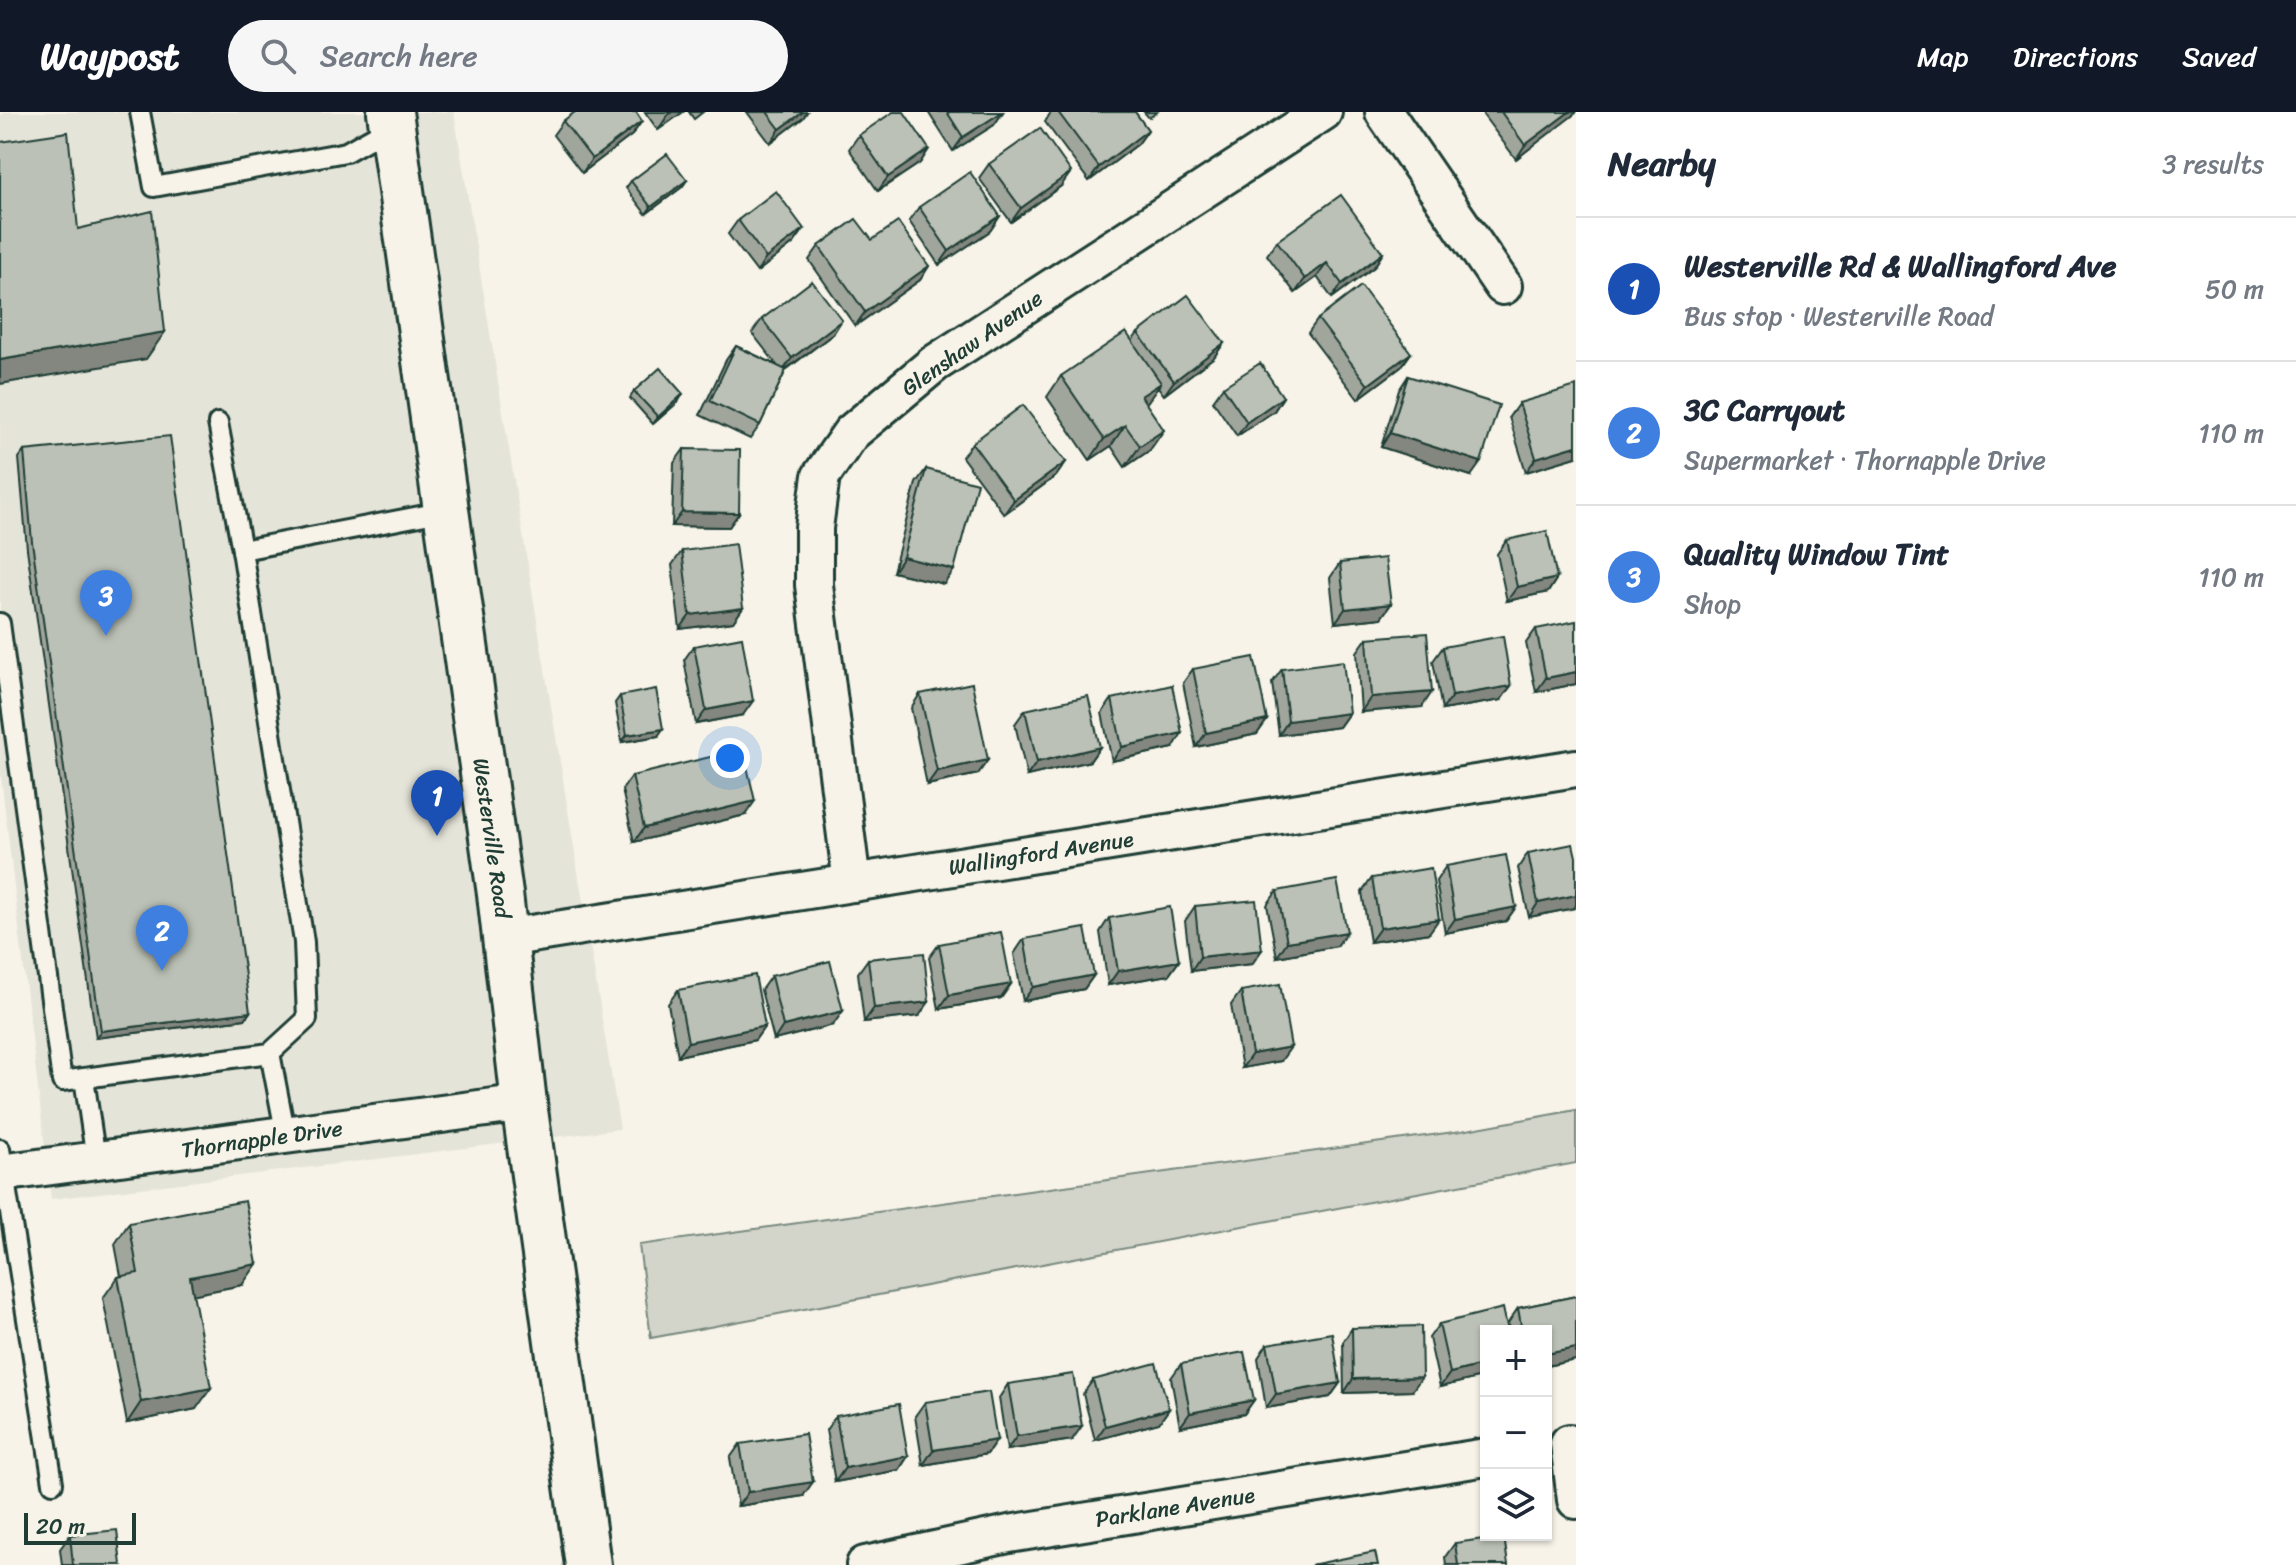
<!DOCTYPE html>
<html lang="en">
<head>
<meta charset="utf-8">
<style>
	body { margin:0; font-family:Sriracha,sans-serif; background:#f6f6f7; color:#1f2937 }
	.controls { position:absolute; right:24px; bottom:24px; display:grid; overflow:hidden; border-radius:0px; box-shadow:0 2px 6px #0004 }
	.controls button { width:72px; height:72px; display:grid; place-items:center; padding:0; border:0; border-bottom:2px solid #e0e1e3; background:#fff; color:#1f2937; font:40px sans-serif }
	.scale { position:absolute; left:24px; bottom:20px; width:112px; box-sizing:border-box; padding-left:8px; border:4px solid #1f3d34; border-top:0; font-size:22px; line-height:28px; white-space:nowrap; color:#1f3d34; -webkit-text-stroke:6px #f7f3e8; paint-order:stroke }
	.you { position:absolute; left:730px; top:646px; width:28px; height:28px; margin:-20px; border:6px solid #fff; border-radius:50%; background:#1a73e8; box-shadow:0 0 0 12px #1a73e833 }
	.badge { display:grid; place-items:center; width:52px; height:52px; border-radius:50%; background:#111827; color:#fff; font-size:26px; font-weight:700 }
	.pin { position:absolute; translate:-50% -66px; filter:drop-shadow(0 2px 4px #0008) }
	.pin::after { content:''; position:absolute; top:42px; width:28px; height:24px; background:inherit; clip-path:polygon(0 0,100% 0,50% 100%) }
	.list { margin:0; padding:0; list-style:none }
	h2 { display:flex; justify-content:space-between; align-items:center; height:104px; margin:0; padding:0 32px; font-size:34px }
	h2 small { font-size:26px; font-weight:400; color:#747a83 }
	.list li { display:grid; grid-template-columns:52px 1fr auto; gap:24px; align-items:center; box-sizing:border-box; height:144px; padding:0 32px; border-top:2px solid #e0e1e3 }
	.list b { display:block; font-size:30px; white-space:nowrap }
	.list p { margin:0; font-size:26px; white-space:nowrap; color:#747a83 }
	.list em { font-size:26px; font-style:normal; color:#747a83 }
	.icon { flex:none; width:44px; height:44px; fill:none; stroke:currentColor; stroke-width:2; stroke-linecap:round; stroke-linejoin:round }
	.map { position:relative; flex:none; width:1576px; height:1453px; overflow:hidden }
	header { display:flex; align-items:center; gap:48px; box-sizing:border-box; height:112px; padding:0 40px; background:#111827; color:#fff }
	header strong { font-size:38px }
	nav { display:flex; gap:44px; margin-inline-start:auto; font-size:28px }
	.search { width:560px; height:72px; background:#f6f6f7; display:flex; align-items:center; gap:20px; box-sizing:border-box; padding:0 28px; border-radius:44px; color:#747a83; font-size:30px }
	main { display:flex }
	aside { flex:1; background:#fff }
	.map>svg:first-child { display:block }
	.built { fill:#e5e4d9 }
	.green { fill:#d3d5ca; stroke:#79897f; stroke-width:2 }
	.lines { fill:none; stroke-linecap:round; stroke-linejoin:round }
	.service-casing { stroke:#1f3d34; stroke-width:24 }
	.minor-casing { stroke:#1f3d34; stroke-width:42 }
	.primary-casing { stroke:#1f3d34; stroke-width:50 }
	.service { stroke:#f7f3e8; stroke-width:18 }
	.minor { stroke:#f7f3e8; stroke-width:36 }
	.primary { stroke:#f7f3e8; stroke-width:44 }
	.wall { fill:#a1a69d; stroke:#1f3d34; stroke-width:2 }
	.shaded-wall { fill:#83877f; stroke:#1f3d34; stroke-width:2 }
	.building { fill:#bbc1b6; stroke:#1f3d34; stroke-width:2 }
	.labels { text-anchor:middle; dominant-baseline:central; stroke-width:6; stroke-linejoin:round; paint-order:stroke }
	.street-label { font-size:22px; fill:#1f3d34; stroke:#f7f3e8 }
</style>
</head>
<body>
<header>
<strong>Waypost</strong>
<div class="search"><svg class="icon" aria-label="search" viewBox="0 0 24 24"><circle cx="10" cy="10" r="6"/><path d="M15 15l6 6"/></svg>Search here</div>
<nav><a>Map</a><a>Directions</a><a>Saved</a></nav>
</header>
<main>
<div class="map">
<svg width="1576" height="1453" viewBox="0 0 1576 1453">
	<rect width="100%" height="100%" fill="#f7f3e8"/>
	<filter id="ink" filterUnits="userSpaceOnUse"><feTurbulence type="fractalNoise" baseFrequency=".0125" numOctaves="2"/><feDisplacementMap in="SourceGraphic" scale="16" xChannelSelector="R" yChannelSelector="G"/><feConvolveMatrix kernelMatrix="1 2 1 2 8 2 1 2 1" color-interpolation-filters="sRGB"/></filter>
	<g filter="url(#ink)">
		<polygon class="built" points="5,0 454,0 620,1017 51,1087 0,656 0,4"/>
		<polygon class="green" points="1576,998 1576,1051 651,1226 639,1133 1461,1019"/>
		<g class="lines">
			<g class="service-casing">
				<g id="service">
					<polyline points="140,0 154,75 346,40 392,14"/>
					<polyline points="218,311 242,438"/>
					<polyline points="0,511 62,969 270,941 307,907 304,830 242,438 446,399"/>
					<polyline points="270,941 286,1024"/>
					<polyline points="84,966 96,1048"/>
					<polyline points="0,1037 53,1371"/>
				</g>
			</g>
			<g class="minor-casing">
				<g id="minor">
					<polyline points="1384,0 1503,174"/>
					<polyline points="852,771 814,473 814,416 821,364 851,321 934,252 1323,0"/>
					<polyline points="506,826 1576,656"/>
					<polyline points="0,1061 524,991"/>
					<polyline points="1569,1331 1576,1388"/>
					<polyline points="865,1453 1009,1422 1486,1345"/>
				</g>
			</g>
			<g class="primary-casing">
				<polyline id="primary" points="390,0 500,782 524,991 588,1453"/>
			</g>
			<use href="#service" class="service"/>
			<use href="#minor" class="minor"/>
			<use href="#primary" class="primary"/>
		</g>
		<g class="wall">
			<polygon points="645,0 683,0 658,18"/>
			<polygon points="689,0 703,0 694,7"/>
			<polygon points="747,0 807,0 803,6 770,31"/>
			<polygon points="928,0 1003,0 994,13 953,39"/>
			<polygon points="1051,0 1135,0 1148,18 1138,32 1089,69 1045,10"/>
			<polygon points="1144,0 1157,0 1149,6"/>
			<polygon points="1485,0 1576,0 1516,47 1483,3"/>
			<polygon points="563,9 642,9 632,23 582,61 553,23"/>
			<polygon points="859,23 929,37 920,51 878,79 849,37"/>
			<polygon points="989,52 1061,74 1011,110 979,66"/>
			<polygon points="687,68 682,75 646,102 626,76 631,69"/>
			<polygon points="919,95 1000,104 990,119 939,153 909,109"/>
			<polygon points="738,108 804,117 794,131 757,160 728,122"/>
			<polygon points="872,128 929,154 920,168 855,214 809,148 819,134"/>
			<polygon points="1277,129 1383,141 1374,155 1332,186 1317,165 1295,181 1267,143"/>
			<polygon points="762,207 833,222 786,258 760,313 750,327 700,303 726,248 736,234 777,253 752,221"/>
			<polygon points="1318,207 1411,241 1401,255 1358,287 1308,221"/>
			<polygon points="1138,221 1224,231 1214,245 1164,283 1158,275 1146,291 1150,338 1125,355 1111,334 1090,348 1047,285 1061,264 1132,229"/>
			<polygon points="1408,264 1471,364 1381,335 1399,278"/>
			<polygon points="1223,275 1283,285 1274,299 1237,324 1213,289"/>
			<polygon points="634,279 678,290 653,312 630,286"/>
			<polygon points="1519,291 1576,345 1526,360 1509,305"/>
			<polygon points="972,331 1066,350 1056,364 1004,402 962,345"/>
			<polygon points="684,337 739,401 729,415 672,414 674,351"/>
			<polygon points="24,339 250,900 245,907 96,926 27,437 19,346"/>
			<polygon points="926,357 944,472 893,460 916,371"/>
			<polygon points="1507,428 1557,466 1548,480 1507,489 1497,442"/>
			<polygon points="682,439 743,496 733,510 680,517 672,453"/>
			<polygon points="1340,451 1391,492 1381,506 1335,511 1330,466"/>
			<polygon points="1536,517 1576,572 1536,580 1526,531"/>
			<polygon points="1367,526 1422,595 1361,600 1357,540"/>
			<polygon points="694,534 743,603 696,612 684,548"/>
			<polygon points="1443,535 1501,588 1442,598 1433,549"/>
			<polygon points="1193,557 1267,608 1257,622 1196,635 1183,571"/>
			<polygon points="1282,557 1349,601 1339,615 1279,623 1272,571"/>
			<polygon points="920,582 978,662 927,673 911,596"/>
			<polygon points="620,584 658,624 622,630 615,591"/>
			<polygon points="1112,587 1173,636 1112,649 1102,601"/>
			<polygon points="1025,598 1100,635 1090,649 1027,664 1015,612"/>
			<polygon points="632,664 745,703 634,730 622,678"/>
			<polygon points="1528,741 1574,796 1529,805 1518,756"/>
			<polygon points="1446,754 1516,795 1506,809 1445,821 1436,769"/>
			<polygon points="1372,766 1429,821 1370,830 1362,780"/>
			<polygon points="1277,779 1337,834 1277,845 1267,793"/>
			<polygon points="1195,794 1252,852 1191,859 1185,809"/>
			<polygon points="1109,806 1179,849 1169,863 1108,873 1100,820"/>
			<polygon points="1024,827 1094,863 1084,877 1023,889 1014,842"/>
			<polygon points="939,832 1011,872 1001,886 939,897 929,846"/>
			<polygon points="868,847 919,904 864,910 858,861"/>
			<polygon points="771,864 833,913 774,928 761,878"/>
			<polygon points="678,878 765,914 755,928 678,944 668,892"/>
			<polygon points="1241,879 1281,949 1242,956 1231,893"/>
			<polygon points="129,1111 242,1173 193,1182 196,1297 127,1311 103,1186 118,1165 121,1164 115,1132"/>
			<polygon points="1576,1184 1576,1248 1546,1254 1546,1219 1510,1219 1508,1211 1518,1196"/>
			<polygon points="1439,1212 1486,1219 1486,1264 1440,1275 1429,1226"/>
			<polygon points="1352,1216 1412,1279 1344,1281 1343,1230"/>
			<polygon points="1267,1232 1340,1271 1330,1285 1266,1296 1258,1246"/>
			<polygon points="1181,1252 1254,1288 1244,1302 1180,1315 1171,1266"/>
			<polygon points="1093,1268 1169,1297 1159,1311 1095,1328 1083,1282"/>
			<polygon points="1008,1272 1072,1328 1007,1338 999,1286"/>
			<polygon points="925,1290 997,1328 987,1342 923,1353 915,1304"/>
			<polygon points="836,1304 908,1344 899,1358 835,1370 826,1318"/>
			<polygon points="740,1332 803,1384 738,1394 730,1346"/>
			<polygon points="70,1423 121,1453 62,1453 60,1437"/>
			<polygon points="1455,1431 1508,1453 1446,1453 1445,1445"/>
		</g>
		<g class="shaded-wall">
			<polygon points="673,0 683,0 658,18 668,3"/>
			<polygon points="803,0 807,0 803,6 770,31 780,17"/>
			<polygon points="1002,0 1003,0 994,13 953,39 963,25"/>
			<polygon points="1569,0 1576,0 1576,1 1516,47 1525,33"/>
			<polygon points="642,9 632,23 582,61 592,47"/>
			<polygon points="1148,18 1138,32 1089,69 1099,55"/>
			<polygon points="929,37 920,51 878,79 888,65"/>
			<polygon points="1071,60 1061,74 1011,110 1021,96"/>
			<polygon points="687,68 682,75 646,102 651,95"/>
			<polygon points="1000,104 990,119 939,153 949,139"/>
			<polygon points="804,117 794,131 757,160 766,146"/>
			<polygon points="1383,141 1374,155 1332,186 1342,172"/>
			<polygon points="1327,151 1317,165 1295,181 1305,167"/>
			<polygon points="929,154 920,168 855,214 865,200"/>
			<polygon points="842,208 833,222 782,260 792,246"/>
			<polygon points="165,220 146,247 0,272 0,248"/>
			<polygon points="1224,231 1214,245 1164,283 1174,269"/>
			<polygon points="1411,241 1401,255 1358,287 1368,273"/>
			<polygon points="1161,271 1146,292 1141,284"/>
			<polygon points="683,282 678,290 653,312 658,305"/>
			<polygon points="1283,285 1274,299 1237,324 1247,310"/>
			<polygon points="1125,313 1111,334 1090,348 1104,327"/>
			<polygon points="1164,318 1150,338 1125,355 1140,334"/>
			<polygon points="1390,321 1481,350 1471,364 1381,335"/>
			<polygon points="1576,334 1576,345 1526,360 1536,346"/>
			<polygon points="1066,350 1056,364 1004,402 1014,388"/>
			<polygon points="682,400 739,401 729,415 672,414"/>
			<polygon points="903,445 954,458 944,472 893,460"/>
			<polygon points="1557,466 1548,480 1507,489 1517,475"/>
			<polygon points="1391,492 1381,506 1335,511 1345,497"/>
			<polygon points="743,496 733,510 680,517 690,503"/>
			<polygon points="1576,560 1576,572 1536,580 1546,566"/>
			<polygon points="1511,574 1501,588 1442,598 1452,584"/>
			<polygon points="1432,580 1422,595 1361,600 1371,585"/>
			<polygon points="753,589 743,603 696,612 706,598"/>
			<polygon points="1349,601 1339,615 1279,623 1288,609"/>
			<polygon points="1267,608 1257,622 1196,635 1206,621"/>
			<polygon points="663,617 658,624 622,630 627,623"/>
			<polygon points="1182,621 1173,636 1112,649 1122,635"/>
			<polygon points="1100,635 1090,649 1027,664 1037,650"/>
			<polygon points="988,648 978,662 927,673 937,659"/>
			<polygon points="755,689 745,703 634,730 644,716"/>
			<polygon points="1576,783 1576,793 1574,796 1529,805 1538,791"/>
			<polygon points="1516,795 1506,809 1445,821 1455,807"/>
			<polygon points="1439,807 1429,821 1370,830 1380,816"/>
			<polygon points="1347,820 1337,834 1277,845 1287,830"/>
			<polygon points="1262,838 1252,852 1191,859 1200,845"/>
			<polygon points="1179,849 1169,863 1108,873 1118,859"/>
			<polygon points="1094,863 1084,877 1023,889 1033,875"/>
			<polygon points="1011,872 1001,886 939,897 949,883"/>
			<polygon points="929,890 919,904 864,910 874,896"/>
			<polygon points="843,899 833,913 774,928 783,914"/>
			<polygon points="250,900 245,907 96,926 101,919"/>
			<polygon points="765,914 755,928 678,944 688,930"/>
			<polygon points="1291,935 1281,949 1242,956 1252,942"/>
			<polygon points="257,1152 242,1173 176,1186 190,1165"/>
			<polygon points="1576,1236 1576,1248 1546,1254 1546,1242"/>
			<polygon points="1486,1252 1486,1264 1440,1275 1450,1261"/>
			<polygon points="1422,1265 1412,1279 1344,1281 1353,1267"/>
			<polygon points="1340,1271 1330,1285 1266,1296 1276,1282"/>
			<polygon points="211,1276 196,1297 127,1311 141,1290"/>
			<polygon points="1254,1288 1244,1302 1180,1315 1190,1301"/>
			<polygon points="1169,1297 1159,1311 1095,1328 1105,1314"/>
			<polygon points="1082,1314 1072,1328 1007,1338 1017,1324"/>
			<polygon points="997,1328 987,1342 923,1353 933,1338"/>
			<polygon points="908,1344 899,1358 835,1370 845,1356"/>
			<polygon points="813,1370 803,1384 738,1394 748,1380"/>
		</g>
		<g class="building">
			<polygon points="575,0 636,0 642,9 592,47 563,9"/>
			<polygon points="767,0 803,0 780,17"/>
			<polygon points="893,0 904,0 929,37 888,65 859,23"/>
			<polygon points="947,0 1002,0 963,25"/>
			<polygon points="1058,0 1135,0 1148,18 1099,55"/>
			<polygon points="1501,0 1569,0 1525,33"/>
			<polygon points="1040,16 1071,60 1021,96 989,52"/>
			<polygon points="68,20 78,117 152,99 165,220 0,248 0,30"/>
			<polygon points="667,42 687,68 651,95 631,69"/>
			<polygon points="970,60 1000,104 949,139 919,95"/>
			<polygon points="776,79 804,117 766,146 738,108"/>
			<polygon points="1341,83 1383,141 1342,172 1327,151 1305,167 1277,129"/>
			<polygon points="856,107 872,128 898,110 929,154 865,200 819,134"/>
			<polygon points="812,169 842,208 792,246 762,207"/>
			<polygon points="1361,174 1411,241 1368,273 1318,207"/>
			<polygon points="1188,183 1224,231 1174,269 1138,221"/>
			<polygon points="1126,220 1161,271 1141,284 1164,318 1140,334 1125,313 1104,327 1061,264"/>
			<polygon points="736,234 786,258 760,313 710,289"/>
			<polygon points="1260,251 1283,285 1247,310 1223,275"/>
			<polygon points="660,256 683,282 658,305 634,279"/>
			<polygon points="1408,264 1499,293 1481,350 1390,321"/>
			<polygon points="1576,274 1576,334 1536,346 1519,291"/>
			<polygon points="1023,293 1066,350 1014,388 972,331"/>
			<polygon points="170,324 250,900 101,919 32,430 24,339"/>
			<polygon points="684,337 740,338 739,401 682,400"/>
			<polygon points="926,357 977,371 954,458 903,445"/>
			<polygon points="1547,419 1557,466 1517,475 1507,428"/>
			<polygon points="735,432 743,496 690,503 682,439"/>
			<polygon points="1385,446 1391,492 1345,497 1340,451"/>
			<polygon points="1576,509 1576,560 1546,566 1536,517"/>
			<polygon points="1427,521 1432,580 1371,585 1367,526"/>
			<polygon points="1503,524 1511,574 1452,584 1443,535"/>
			<polygon points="742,525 753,589 706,598 694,534"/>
			<polygon points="1254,545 1267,608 1206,621 1193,557"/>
			<polygon points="1343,549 1349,601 1288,609 1282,557"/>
			<polygon points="972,571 988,648 937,659 920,582"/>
			<polygon points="1172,573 1182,621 1122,635 1112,587"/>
			<polygon points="656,577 663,617 627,623 620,584"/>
			<polygon points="1088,584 1100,635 1037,650 1025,598"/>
			<polygon points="743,637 755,689 644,716 632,664"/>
			<polygon points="1573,732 1576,745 1576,783 1538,791 1528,741"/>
			<polygon points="1506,743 1516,795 1455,807 1446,754"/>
			<polygon points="1431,756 1439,807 1380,816 1372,766"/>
			<polygon points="1337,768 1347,820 1287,830 1277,779"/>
			<polygon points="1256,788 1262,838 1200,845 1195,794"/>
			<polygon points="1170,795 1179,849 1118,859 1109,806"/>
			<polygon points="1085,816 1094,863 1033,875 1024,827"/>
			<polygon points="1001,820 1011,872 949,883 939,832"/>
			<polygon points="924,841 929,890 874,896 868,847"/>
			<polygon points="830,849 843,899 783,914 771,864"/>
			<polygon points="755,863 765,914 688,930 678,878"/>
			<polygon points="1280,872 1291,935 1252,942 1241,879"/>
			<polygon points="245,1089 257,1152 190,1165 211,1276 141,1290 118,1165 138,1161 129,1111"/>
			<polygon points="1576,1184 1576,1236 1546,1242 1546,1219 1522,1219 1518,1196"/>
			<polygon points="1503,1196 1508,1219 1486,1219 1486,1252 1450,1261 1439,1212"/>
			<polygon points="1421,1214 1422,1265 1353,1267 1352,1216"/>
			<polygon points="1332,1221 1340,1271 1276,1282 1267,1232"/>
			<polygon points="1244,1240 1254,1288 1190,1301 1181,1252"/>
			<polygon points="1156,1251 1169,1297 1105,1314 1093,1268"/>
			<polygon points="1073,1262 1082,1314 1017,1324 1008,1272"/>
			<polygon points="989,1280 997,1328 933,1338 925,1290"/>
			<polygon points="899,1292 908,1344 845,1356 836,1304"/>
			<polygon points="805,1322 813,1370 748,1380 740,1332"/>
			<polygon points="117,1418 121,1453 73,1453 70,1423"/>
			<polygon points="1504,1424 1508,1453 1458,1453 1455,1431"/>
			<polygon points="1375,1440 1378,1453 1311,1453"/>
		</g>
	</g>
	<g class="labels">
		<g class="street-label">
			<text transform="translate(972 231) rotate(-35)">Glenshaw Avenue</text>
			<text transform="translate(492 726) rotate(82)">Westerville Road</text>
			<text transform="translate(1041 741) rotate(-9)">Wallingford Avenue</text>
			<text transform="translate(262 1027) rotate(-8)">Thornapple Drive</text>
			<text transform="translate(1175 1395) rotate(-9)">Parklane Avenue</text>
		</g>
	</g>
</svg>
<div class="controls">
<button>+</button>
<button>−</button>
<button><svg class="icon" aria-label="layers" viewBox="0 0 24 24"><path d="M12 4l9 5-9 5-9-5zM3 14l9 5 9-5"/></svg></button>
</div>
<div class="scale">20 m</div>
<div class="you"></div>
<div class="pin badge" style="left:437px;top:724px;background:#1a4fb4">1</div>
<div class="pin badge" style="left:162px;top:859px;background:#3f7fe0">2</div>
<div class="pin badge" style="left:106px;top:524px;background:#3f7fe0">3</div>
</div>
<aside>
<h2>Nearby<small>3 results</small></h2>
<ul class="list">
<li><span class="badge" style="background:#1a4fb4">1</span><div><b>Westerville Rd &amp; Wallingford Ave</b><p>Bus stop · Westerville Road</p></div><em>50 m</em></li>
<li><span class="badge" style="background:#3f7fe0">2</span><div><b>3C Carryout</b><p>Supermarket · Thornapple Drive</p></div><em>110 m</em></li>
<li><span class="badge" style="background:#3f7fe0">3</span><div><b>Quality Window Tint</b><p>Shop</p></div><em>110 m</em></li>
</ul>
</aside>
</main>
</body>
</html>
